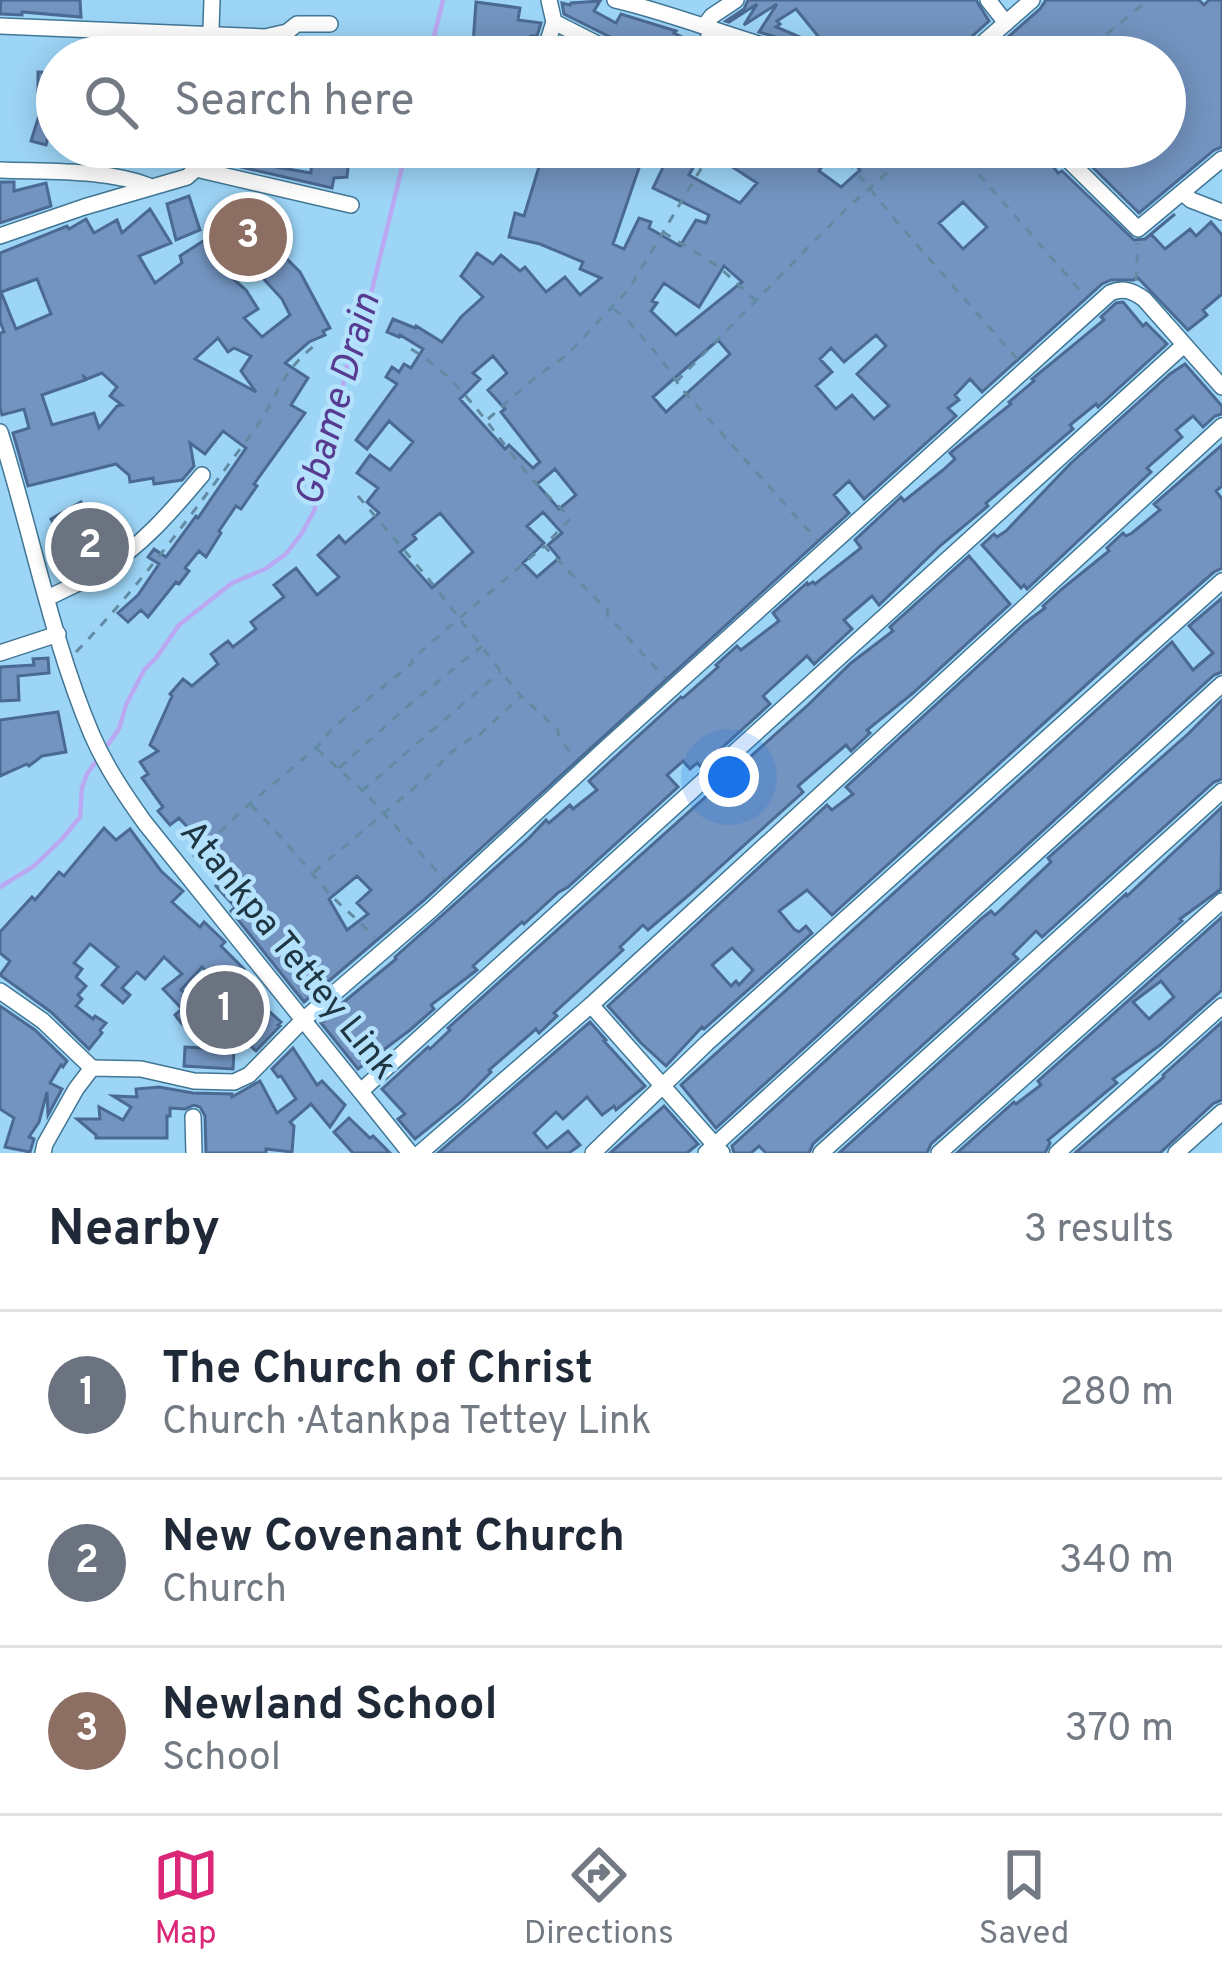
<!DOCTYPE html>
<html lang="en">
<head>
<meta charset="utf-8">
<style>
	body { margin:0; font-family:Overpass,sans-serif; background:#f6f6f7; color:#1f2937 }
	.you { position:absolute; left:729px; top:777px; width:42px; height:42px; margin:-30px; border:9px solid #fff; border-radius:50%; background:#1a73e8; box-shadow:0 0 0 18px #1a73e833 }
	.badge { display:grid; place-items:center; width:78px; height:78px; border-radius:50%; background:#db2777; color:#fff; font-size:39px; font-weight:700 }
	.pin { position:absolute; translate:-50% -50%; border:6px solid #fff; box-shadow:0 3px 12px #0006 }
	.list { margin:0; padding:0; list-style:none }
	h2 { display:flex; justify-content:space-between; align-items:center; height:156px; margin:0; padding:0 48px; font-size:51px }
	h2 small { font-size:39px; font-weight:400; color:#747a83 }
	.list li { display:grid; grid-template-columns:78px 1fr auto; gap:36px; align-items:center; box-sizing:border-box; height:168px; padding:0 48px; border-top:3px solid #e0e1e3 }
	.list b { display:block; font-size:45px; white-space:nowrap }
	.list p { margin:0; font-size:39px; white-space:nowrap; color:#747a83 }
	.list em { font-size:39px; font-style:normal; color:#747a83 }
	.icon { flex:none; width:66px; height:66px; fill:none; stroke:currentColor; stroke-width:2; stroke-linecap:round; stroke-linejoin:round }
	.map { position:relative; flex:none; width:1222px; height:1153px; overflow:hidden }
	.search { position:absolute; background:#fff; box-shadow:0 6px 30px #0003; left:36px; right:36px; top:36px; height:132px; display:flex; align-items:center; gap:30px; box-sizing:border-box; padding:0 42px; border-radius:66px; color:#747a83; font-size:45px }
	.sheet { height:660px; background:#fff }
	nav { display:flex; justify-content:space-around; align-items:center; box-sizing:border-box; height:168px; border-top:3px solid #e0e1e3; background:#fff; font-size:33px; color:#747a83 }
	nav a { display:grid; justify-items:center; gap:6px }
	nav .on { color:#db2777 }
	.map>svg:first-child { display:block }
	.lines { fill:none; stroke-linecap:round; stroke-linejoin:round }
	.stream { stroke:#baa8f2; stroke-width:4.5 }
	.building { fill:#7394c0; stroke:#4b6a93; stroke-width:3; fill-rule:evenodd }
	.minor-casing { stroke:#417795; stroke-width:18 }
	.path { stroke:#628ba3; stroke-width:3; stroke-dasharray:9 9; stroke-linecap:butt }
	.minor { stroke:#fff; stroke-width:15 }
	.labels { text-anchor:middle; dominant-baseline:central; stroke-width:9; stroke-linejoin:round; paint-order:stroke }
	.street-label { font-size:36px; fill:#1e3542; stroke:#b4e1fc }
	.water-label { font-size:39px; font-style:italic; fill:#573b91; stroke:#b4e1fc }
</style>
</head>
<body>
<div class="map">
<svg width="1222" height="1153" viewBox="0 0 1222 1153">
	<rect width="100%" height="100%" fill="#9dd5f7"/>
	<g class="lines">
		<g class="stream">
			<polyline points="429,57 443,0"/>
			<polyline points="0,887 34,866 62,839 80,817 82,788 87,774 119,729 126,705 144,670 156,658 179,625 232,583 265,569 286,554 302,533 314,511 330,457 346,368 359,343 407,147"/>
		</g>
	</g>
	<g class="building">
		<polygon points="1,0 80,0 81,17 22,12 22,15 0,14"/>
		<polygon points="748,0 976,0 989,21 959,48 955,57 857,57 849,46 835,57 796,9 777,21 780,24 776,27 814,43 813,48 759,32 777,4 744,25 757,4 729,22 726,21 744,9"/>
		<polygon points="1046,0 1199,0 1204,5 1209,0 1222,0 1222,147 1214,150 1139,213 1072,147 1165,147 1165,57 985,57 1040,9"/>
		<polygon points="600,1 594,11 616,23 621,14 676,31 674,33 692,42 686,57 635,57 628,46 564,14 562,3 570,5 571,3"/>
		<polygon points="476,2 520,8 518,20 541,23 537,36 531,36 529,57 466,57 466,43 473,44"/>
		<polygon points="38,72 57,73 57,105 46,145 31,141 43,103 38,92"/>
		<polygon points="216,147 256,147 255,154 278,157 276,167 311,173 312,147 350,147 347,177 334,178 332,188 232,165 232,161 214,157"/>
		<path d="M 545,147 L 575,147 L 588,151 L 587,156 L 617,165 L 619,161 L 632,164 L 641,162 L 613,244 L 624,249 L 639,218 L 651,222 L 649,228 L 680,246 L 696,220 L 706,223 L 709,215 L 653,188 L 668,157 L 653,150 L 654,147 L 693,147 L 702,152 L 689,175 L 740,203 L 757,183 L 714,155 L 718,147 L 835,147 L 819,171 L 841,187 L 860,170 L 840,147 L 1038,147 L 1058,173 L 1062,171 L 1134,240 L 1145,239 L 1175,214 L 1151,234 L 1165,249 L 1190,229 L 1196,236 L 1211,222 L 1222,235 L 1222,294 L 1203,310 L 1207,315 L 1188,330 L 1137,277 L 1134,280 L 1111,280 L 1102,284 L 982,392 L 970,379 L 955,395 L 959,400 L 948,408 L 956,416 L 864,499 L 849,481 L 834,495 L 849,513 L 423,901 L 304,1002 L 231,911 L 235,907 L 216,886 L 219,883 L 210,873 L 221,863 L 179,818 L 170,825 L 158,811 L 163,807 L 142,778 L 148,774 L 140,762 L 158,751 L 150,745 L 172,696 L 170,694 L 183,679 L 192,686 L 218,664 L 211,654 L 228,641 L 233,647 L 256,629 L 251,622 L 284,597 L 274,585 L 296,568 L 317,595 L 339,577 L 318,555 L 339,536 L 345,543 L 379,513 L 367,502 L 378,488 L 357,473 L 370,455 L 390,470 L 413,442 L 389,421 L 367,449 L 356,440 L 397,384 L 386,377 L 392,367 L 399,372 L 404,364 L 411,368 L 423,349 L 400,335 L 399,337 L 387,332 L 393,319 L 415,328 L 416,326 L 442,342 L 461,317 L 483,297 L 461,276 L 477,253 L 493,264 L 501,255 L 520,271 L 525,267 L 546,292 L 565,277 L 580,295 L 601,278 L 580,269 L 583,262 L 540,244 L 509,237 L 515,213 L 524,216 ZM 963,202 L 987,227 L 963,249 L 939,223 ZM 724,266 L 742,282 L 676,335 L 651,311 L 657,303 L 652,301 L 664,283 L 699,307 ZM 876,335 L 886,346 L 857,374 L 889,406 L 874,419 L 852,395 L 836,409 L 816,386 L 832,372 L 820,359 L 831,348 L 844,362 ZM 718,340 L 730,354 L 666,412 L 653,397 ZM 493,356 L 507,373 L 488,390 L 505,409 L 501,412 L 540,462 L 533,468 L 509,445 L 505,449 L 460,399 L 480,379 L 473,373 ZM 555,469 L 576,495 L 559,509 L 537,484 ZM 543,512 L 562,533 L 548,545 L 559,558 L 537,577 L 523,563 L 544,543 L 527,526 ZM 440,513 L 473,552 L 432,588 L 400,552 L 416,539 L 413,535 ZM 357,876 L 371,890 L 357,903 L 368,914 L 347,930 L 329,899 Z"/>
		<polygon points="0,182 14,182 14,191 46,183 51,206 0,223"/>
		<polygon points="189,196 200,230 176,240 167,204"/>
		<path d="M 150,209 L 171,243 L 139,256 L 155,283 L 182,263 L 180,256 L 211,236 L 235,273 L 231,277 L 246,290 L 258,309 L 244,318 L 262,337 L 290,315 L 282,299 L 239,252 L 247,245 L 262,259 L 277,249 L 300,272 L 330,328 L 323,331 L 325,335 L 309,342 L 285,363 L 308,378 L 291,405 L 305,413 L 254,484 L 257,486 L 241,509 L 236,506 L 219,531 L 221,533 L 206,557 L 199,551 L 185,568 L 189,571 L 179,584 L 176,582 L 148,617 L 141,610 L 128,622 L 118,613 L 138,595 L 159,564 L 148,557 L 154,549 L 166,557 L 196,516 L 198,518 L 246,448 L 223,431 L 205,454 L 190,443 L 194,466 L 182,480 L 154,484 L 153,478 L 130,482 L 129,475 L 116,464 L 28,486 L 13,433 L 29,428 L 24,409 L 2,415 L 0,408 L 0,333 L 4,332 L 0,321 L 0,253 L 67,226 L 69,229 L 86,219 L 94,233 L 117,220 L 122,233 ZM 37,279 L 51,314 L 16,329 L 1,292 ZM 218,338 L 228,352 L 234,348 L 251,356 L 241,371 L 256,392 L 195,359 ZM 102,373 L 117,387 L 110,396 L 122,405 L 117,406 L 99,428 L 94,413 L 52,425 L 42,395 L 85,380 L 84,377 L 87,379 Z"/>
		<polygon points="1123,302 1143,326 1146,323 1167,344 1098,407 1096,404 1070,425 1073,429 986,503 988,506 941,545 879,605 872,596 844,620 852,629 814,664 807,656 763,696 770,704 714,755 700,766 697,763 690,769 683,761 667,775 678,787 568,887 559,892 524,924 522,922 473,966 477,970 431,1005 434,1009 410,1030 358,1069 321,1023 329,1017 328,1015 396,959 395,957 529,838 546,820 549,823 570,805 573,809 597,790 589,781 681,697 683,698 718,667 716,665 737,646 741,650 779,621 773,613 807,583 808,585 813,582 815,584 861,548 855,540 901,497 904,501 943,470 955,459 950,453 1011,404 1009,402 1034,381 1032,379 1104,320 1101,317 1116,303"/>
		<polygon points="1185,364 1222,406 1222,414 1215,416 1203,427 1193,416 1176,430 1182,437 1147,468 1151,472 1027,589 1024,585 1021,588 982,545 994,534 997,537 1006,531 1071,463 1170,374"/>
		<path d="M 1222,445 L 1222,486 L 1216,491 L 1222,499 L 1222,568 L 1214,572 L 1139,637 L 832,915 L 807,890 L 779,911 L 794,929 L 799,932 L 806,926 L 812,933 L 704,1029 L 702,1027 L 666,1066 L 641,1043 L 608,1006 L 827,805 L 832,810 L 853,794 L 846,787 L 1025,623 L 1045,608 L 1043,606 L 1062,589 L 1109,551 L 1107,548 L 1123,533 L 1126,536 L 1132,533 L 1160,510 L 1154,504 ZM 732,948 L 753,970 L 739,985 L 736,981 L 731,986 L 712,965 Z"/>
		<polygon points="81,502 93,523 63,540 51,519"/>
		<polygon points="969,556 1010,604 913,693 867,730 870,733 851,751 846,745 798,786 803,792 690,894 648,930 643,925 620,947 623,950 554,1013 557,1016 539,1033 536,1029 489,1070 491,1072 462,1101 415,1139 398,1119 405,1114 382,1089 428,1047 430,1049 450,1030 448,1028 808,705 851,663 893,631 890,627"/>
		<polygon points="1222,598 1222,672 1214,675 716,1128 681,1085 1172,642 1193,670 1213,653 1189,626"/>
		<polygon points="48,658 49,673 18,676 19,700 0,701 0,667 34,665 33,659"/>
		<polygon points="1222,700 1222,779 1214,782 1042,937 1036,931 1013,954 1018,959 813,1144 809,1153 766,1153 759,1146 751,1153 734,1153 732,1146 981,919 991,911 995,915 1051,862 1048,858 1188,734"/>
		<polygon points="58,712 66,752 42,756 29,766 27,764 0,776 0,720"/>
		<polygon points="1222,807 1221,889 1180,919 1182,921 931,1144 927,1153 839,1153 1126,894 1127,896"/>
		<path d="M 104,828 L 116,840 L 130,829 L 161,871 L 183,891 L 172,902 L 200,927 L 204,922 L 223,940 L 225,942 L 221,946 L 244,969 L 239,974 L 264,998 L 260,1003 L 281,1022 L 278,1025 L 280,1026 L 256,1051 L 219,1017 L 200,1039 L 182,1024 L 175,1015 L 182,1009 L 163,989 L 182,974 L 164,957 L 145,979 L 137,972 L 122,988 L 130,995 L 123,1003 L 102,985 L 118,967 L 93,946 L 90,944 L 74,963 L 82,969 L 76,977 L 86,986 L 78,995 L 82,999 L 76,1006 L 93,1019 L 95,1016 L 106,1023 L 100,1030 L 102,1033 L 89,1049 L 51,1012 L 0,975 L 10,961 L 0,953 L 0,932 L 32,897 L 35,900 L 59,872 L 64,876 ZM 202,967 L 224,988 L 205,1007 L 181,990 Z"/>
		<path d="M 1222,917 L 1222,990 L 1160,1045 L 1113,1079 L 1117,1083 L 1048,1140 L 1050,1143 L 1045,1153 L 957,1153 L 1014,1102 L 1016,1104 L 1041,1085 L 1038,1081 ZM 1161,981 L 1174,997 L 1149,1019 L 1133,1002 Z"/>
		<polygon points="0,1006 35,1030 67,1061 63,1067 61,1065 50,1083 62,1089 48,1115 47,1092 39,1122 29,1137 34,1139 30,1152 5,1147 14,1118 0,1109"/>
		<polygon points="590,1022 606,1040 604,1041 645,1086 616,1110 614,1106 602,1115 587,1097 563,1119 556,1112 534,1133 547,1148 568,1131 580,1145 569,1153 438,1153"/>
		<polygon points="1222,1022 1222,1100 1214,1103 1160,1153 1075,1153 1164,1077 1163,1075"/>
		<polygon points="185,1047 234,1050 233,1069 184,1066"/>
		<polygon points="293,1048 317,1085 322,1081 345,1105 330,1127 311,1104 290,1122 294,1126 292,1152 266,1149 266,1153 206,1153 205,1116 200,1107 194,1105 185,1109 170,1108 170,1116 167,1116 167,1138 96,1138 96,1135 77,1119 100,1119 99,1107 123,1120 131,1107 113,1096 137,1097 136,1089 159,1087 193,1093 232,1094 232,1097 260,1081 277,1113 296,1099 281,1076 278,1077 272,1069"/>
		<polygon points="664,1106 698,1144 687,1153 610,1153"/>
		<polygon points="349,1118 370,1138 373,1136 390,1153 353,1153 334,1132"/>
	</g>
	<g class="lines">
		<g class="minor-casing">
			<g id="minor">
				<polyline points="549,0 554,22 623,57"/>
				<path d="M 615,0 C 680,15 741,42 805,57"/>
				<polyline points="988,0 1006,23"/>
				<polyline points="0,26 265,37 287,32 297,24 330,24"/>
				<polyline points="704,26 712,16 736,0"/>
				<polyline points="210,57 212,0"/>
				<polyline points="543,57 554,22"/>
				<polyline points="698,57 713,29"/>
				<polyline points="967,57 1032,0"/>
				<polyline points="614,147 634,152 642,147"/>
				<polyline points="1055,147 1138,229 1222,159"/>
				<polyline points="196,169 203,147"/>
				<path d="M 0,170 C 45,172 107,169 149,186"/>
				<polyline points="1183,193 1191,200 1222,212"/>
				<polyline points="0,236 84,207 187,177 196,169 351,205"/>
				<path d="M 0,432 C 32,533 51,638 92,735 C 106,767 125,795 145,823 L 410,1153"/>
				<path d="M 47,598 C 64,590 82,582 98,573 C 140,548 171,512 202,475"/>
				<polyline points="0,653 58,634"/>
				<polyline points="0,991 43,1021 92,1068"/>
				<polyline points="591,1005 722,1153"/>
				<polyline points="362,1090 1184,345"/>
				<polyline points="193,1117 194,1153"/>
				<path d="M 43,1153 L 45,1144 L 76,1089 L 92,1068 L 141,1069 L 194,1081 L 234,1082 L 249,1075 L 302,1021 L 431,910 L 606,748 L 1110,293 C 1123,287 1133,291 1144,299 L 1222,387"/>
				<polyline points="420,1153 591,1005 1222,426"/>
				<polyline points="593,1153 707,1043 1222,581"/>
				<polyline points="706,1153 1222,684"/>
				<polyline points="821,1153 1222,791"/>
				<polyline points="939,1153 1222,901"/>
				<polyline points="1057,1153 1222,1006"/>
				<polyline points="1176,1153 1222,1112"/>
			</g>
		</g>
		<g class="path">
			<polyline points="1079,57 1148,0"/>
			<polyline points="836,147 897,222 1018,360"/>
			<polyline points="955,147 1084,295"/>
			<polyline points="663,232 719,267 756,301"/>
			<polyline points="1136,281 1138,243"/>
			<polyline points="614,309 631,324 661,359 681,388 817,540"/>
			<path d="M 411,349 C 463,380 493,433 531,478 C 543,493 559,504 570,519 L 544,546 L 608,611 L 607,615 L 665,678"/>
			<polyline points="676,382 846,209 916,147"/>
			<polyline points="488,419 538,375 566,356 629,289 714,147"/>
			<polyline points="358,496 427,577 518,693 558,730 559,738 575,758"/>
			<path d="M 76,652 C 142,584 196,508 252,433 C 278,398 280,371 318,343"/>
			<polyline points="317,749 365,793 444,879"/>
			<polyline points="339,768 409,705 482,646"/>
			<polyline points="362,791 500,672"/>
			<path d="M 251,805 C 277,832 302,861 327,891 C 342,908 360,920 374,938"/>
			<polyline points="193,857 246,807 316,748 334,727 412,663 412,659 544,546"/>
			<polyline points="314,872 433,772 449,754 471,738 476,738 520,697"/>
		</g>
		<use href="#minor" class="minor"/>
	</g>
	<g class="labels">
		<g class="street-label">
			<text transform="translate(287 951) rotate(51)">Atankpa Tettey Link</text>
		</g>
		<g class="water-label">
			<text transform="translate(340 400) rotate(-74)">Gbame Drain</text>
		</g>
	</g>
</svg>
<div class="you"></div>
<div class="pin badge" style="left:225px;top:1010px;background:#6b7280">1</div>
<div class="pin badge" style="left:90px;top:547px;background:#6b7280">2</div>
<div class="pin badge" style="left:248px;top:237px;background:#8d6e63">3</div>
<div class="search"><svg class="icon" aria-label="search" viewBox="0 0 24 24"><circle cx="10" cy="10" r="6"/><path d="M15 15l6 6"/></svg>Search here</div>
</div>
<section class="sheet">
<h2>Nearby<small>3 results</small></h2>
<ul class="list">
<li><span class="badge" style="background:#6b7280">1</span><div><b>The Church of Christ</b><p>Church · Atankpa Tettey Link</p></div><em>280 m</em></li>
<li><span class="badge" style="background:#6b7280">2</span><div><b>New Covenant Church</b><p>Church</p></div><em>340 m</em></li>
<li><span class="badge" style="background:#8d6e63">3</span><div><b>Newland School</b><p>School</p></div><em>370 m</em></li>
</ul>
</section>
<nav>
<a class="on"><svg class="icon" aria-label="map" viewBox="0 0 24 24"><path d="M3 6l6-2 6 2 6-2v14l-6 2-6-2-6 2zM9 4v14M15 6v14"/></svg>Map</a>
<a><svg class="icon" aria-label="directions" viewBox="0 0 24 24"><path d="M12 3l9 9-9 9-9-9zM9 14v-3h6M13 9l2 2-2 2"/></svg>Directions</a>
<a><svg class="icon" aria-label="saved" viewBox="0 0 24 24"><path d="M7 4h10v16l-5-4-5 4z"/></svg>Saved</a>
</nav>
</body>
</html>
